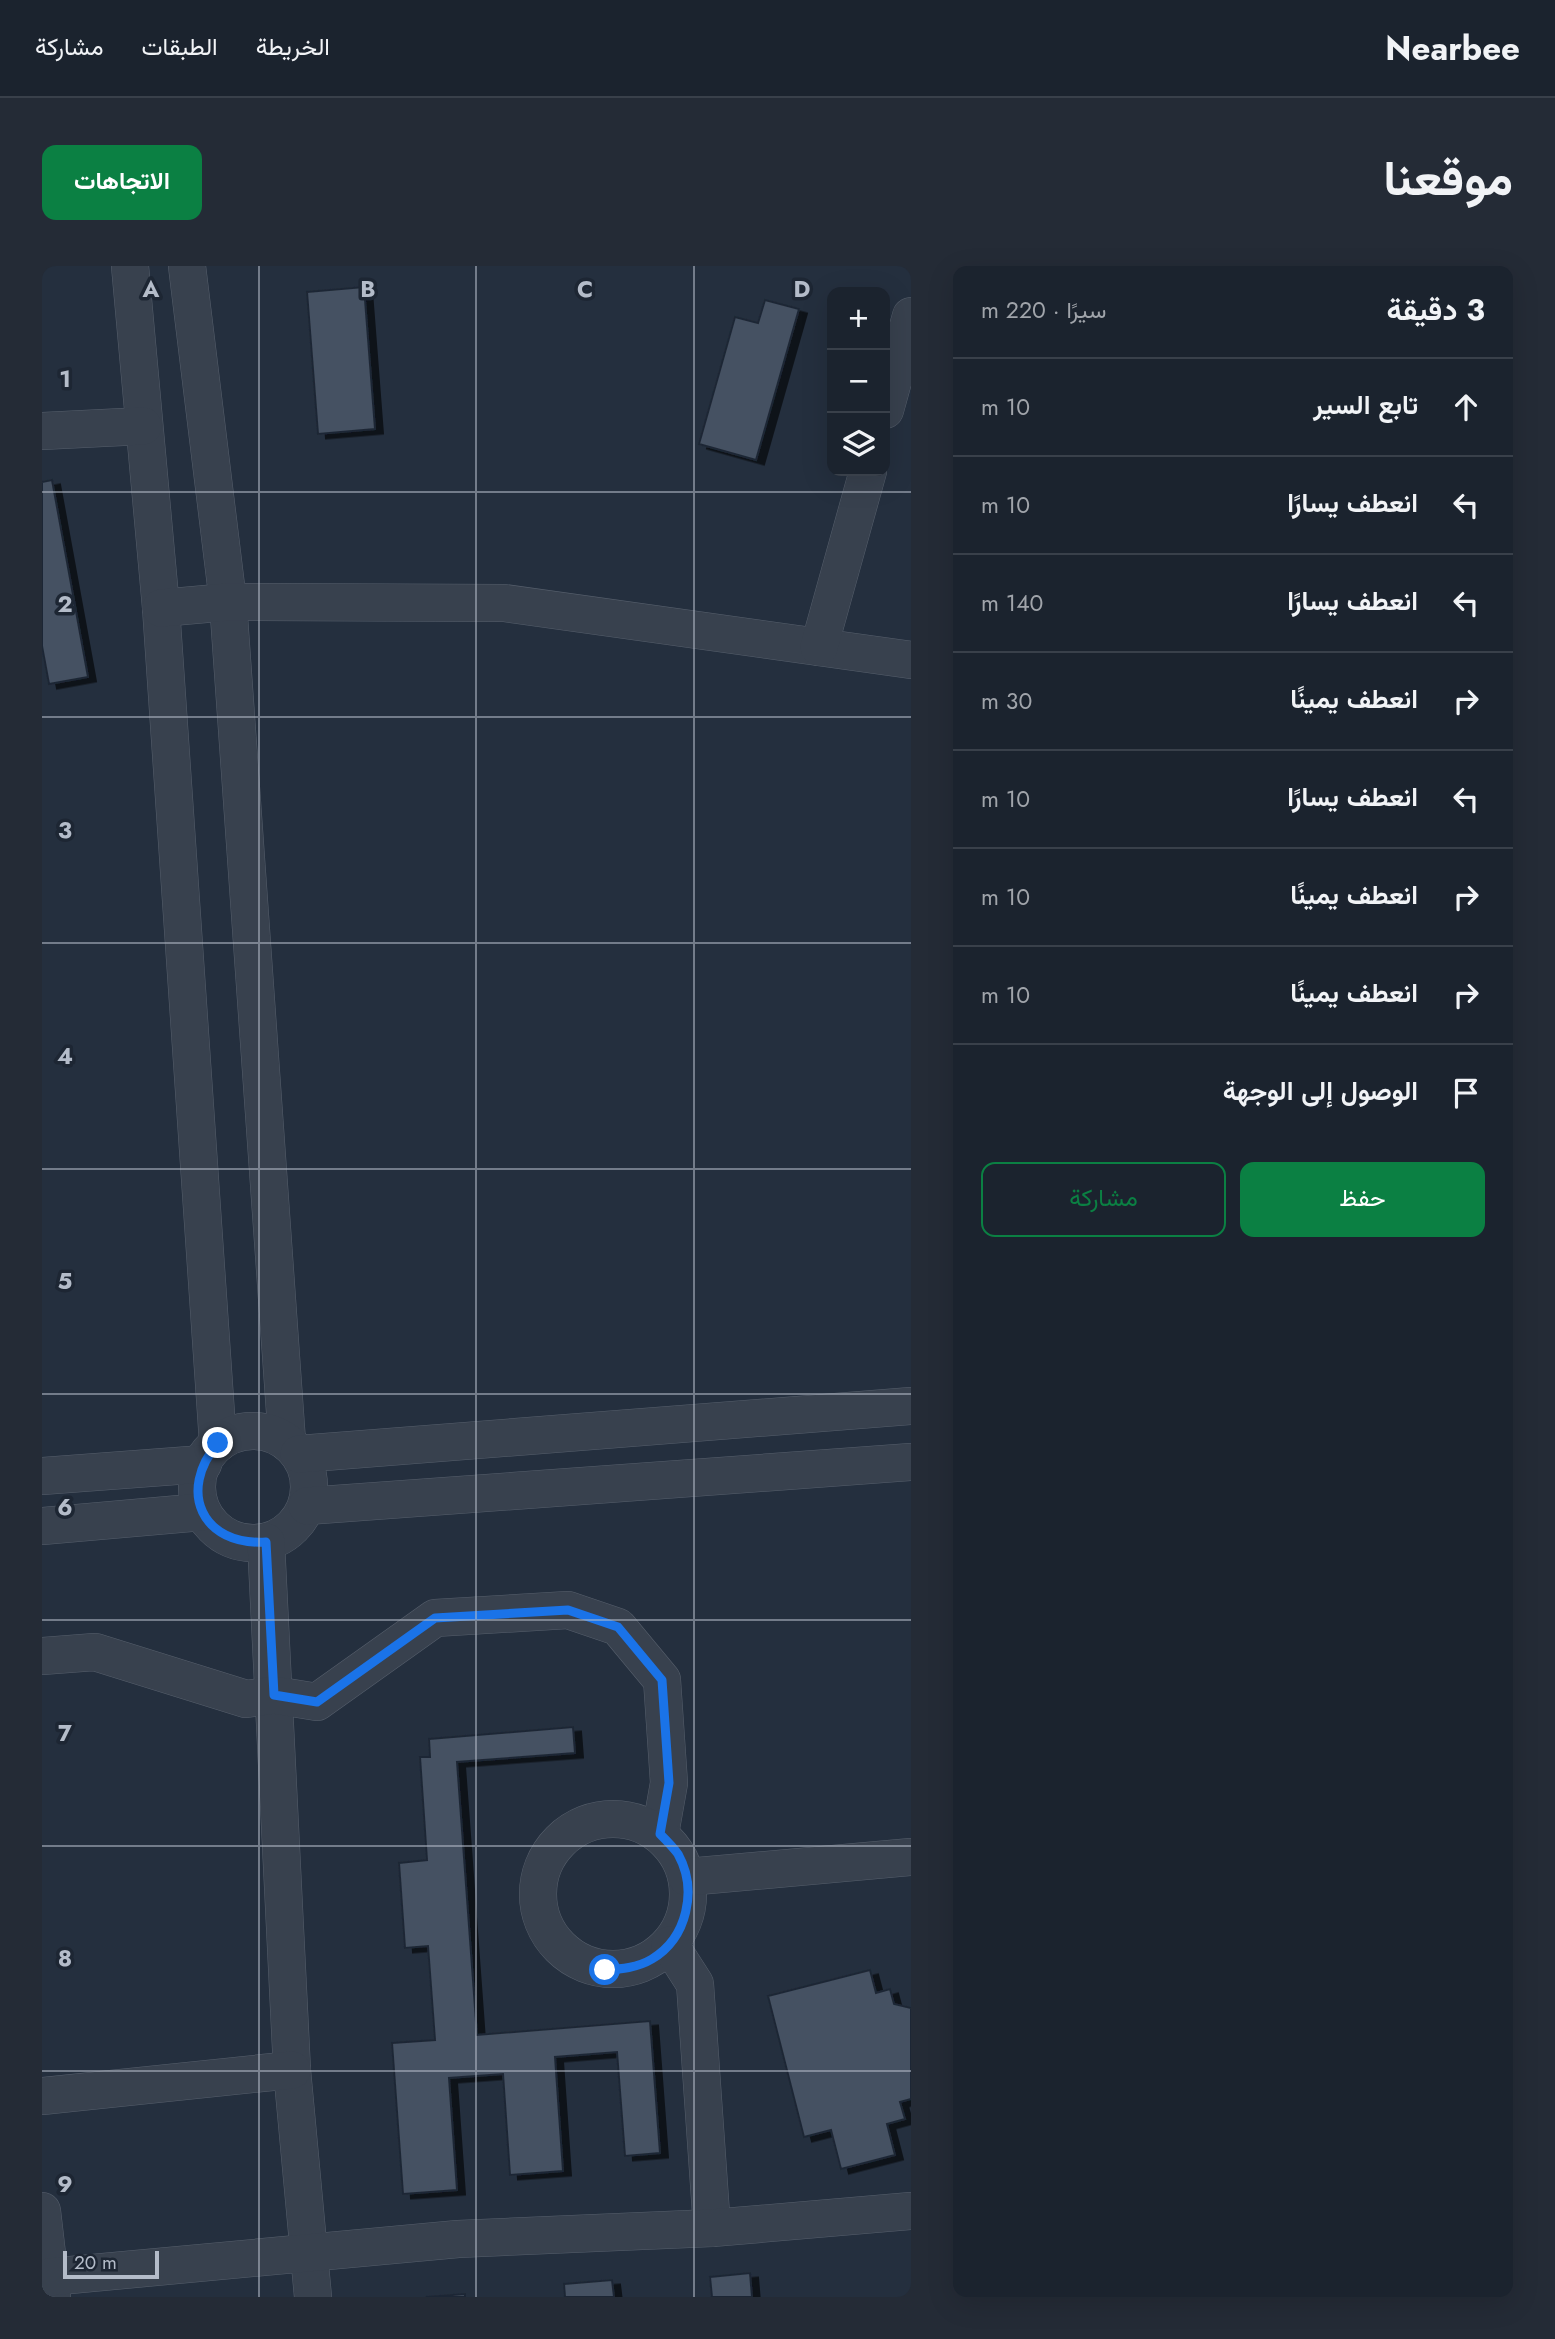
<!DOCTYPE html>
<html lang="ar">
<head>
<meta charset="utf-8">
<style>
	body { margin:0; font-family:Jost,Vazirmatn,sans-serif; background:#242b36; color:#f1f3f6; direction:rtl }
	.controls { position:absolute; right:21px; top:21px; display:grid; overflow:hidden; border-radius:14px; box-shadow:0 7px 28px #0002 }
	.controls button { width:63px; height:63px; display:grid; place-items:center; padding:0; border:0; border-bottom:2px solid #39404a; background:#1b232e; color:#f1f3f6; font:35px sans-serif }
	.scale { position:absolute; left:21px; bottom:18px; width:96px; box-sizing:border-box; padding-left:7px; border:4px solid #b4bcc9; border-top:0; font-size:19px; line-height:24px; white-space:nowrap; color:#b4bcc9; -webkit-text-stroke:5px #1d2633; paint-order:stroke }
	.stop { position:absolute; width:21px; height:21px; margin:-16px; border:5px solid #1a73e8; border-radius:50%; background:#fff }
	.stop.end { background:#1a73e8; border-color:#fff; box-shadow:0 2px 7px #0008 }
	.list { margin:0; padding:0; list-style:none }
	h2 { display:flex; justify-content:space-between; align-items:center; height:91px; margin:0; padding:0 28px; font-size:30px }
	h2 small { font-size:23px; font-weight:400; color:#a0a4aa }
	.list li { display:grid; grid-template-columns:46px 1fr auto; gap:21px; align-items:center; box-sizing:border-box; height:98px; padding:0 28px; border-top:2px solid #39404a }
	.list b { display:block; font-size:26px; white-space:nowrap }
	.list em { font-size:23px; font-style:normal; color:#a0a4aa }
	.actions { display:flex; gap:14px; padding:21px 28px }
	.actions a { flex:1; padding:16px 0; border:2px solid #0b8043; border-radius:14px; text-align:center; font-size:24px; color:#0b8043 }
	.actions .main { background:#0b8043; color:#fff }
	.icon { flex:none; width:38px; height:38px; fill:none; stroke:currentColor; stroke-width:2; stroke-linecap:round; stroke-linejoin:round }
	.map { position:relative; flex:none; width:869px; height:2031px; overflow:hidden; direction:ltr; border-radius:14px }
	header { display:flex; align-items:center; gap:42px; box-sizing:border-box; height:98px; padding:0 35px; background:#1b232e; border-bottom:2px solid #39404a }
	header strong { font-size:33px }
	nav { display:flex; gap:38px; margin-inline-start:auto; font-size:24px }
	.intro { display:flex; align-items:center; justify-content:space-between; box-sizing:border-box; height:168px; padding:0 42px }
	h1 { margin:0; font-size:49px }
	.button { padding:18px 32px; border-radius:14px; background:#0b8043; color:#fff; font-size:24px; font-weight:700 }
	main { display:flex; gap:42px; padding:0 42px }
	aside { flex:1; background:#1b232e; border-radius:14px; box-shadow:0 7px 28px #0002 }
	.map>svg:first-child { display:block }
	.building { fill:#455162; stroke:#1f2835; stroke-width:2; filter:url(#shadow) }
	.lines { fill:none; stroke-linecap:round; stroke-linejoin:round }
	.minor-casing { stroke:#565f6c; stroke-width:38 }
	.minor { stroke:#38414e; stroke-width:37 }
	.route { stroke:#1a73e8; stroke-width:9 }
	.grid { fill:none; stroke:#b4bcc9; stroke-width:2; stroke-opacity:0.55 }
	.grid-label { font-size:23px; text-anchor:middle; font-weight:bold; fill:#b4bcc9; stroke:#1d2633; stroke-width:7; stroke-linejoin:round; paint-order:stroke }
</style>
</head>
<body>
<header>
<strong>Nearbee</strong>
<nav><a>الخريطة</a><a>الطبقات</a><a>مشاركة</a></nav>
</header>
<div class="intro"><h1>موقعنا</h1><a class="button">الاتجاهات</a></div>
<main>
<aside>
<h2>3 دقيقة<small>سيرًا · 220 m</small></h2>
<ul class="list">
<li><svg class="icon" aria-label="ahead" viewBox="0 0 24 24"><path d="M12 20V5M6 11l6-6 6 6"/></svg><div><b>تابع السير</b></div><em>10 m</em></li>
<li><svg class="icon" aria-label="left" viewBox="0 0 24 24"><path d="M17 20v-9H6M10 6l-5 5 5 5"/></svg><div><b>انعطف يسارًا</b></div><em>10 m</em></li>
<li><svg class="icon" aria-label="left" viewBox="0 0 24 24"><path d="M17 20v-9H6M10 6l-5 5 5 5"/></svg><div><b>انعطف يسارًا</b></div><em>140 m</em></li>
<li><svg class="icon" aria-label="right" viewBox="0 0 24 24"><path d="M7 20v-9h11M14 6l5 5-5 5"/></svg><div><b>انعطف يمينًا</b></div><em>30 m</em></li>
<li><svg class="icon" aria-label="left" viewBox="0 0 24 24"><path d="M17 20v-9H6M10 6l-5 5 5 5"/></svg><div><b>انعطف يسارًا</b></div><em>10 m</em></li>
<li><svg class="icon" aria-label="right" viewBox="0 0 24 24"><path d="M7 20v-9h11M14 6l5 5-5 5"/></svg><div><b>انعطف يمينًا</b></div><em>10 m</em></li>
<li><svg class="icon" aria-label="right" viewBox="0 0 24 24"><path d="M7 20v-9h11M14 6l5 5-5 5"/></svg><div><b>انعطف يمينًا</b></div><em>10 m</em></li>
<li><svg class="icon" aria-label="arrive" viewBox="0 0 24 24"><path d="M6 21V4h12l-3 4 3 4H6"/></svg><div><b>الوصول إلى الوجهة</b></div></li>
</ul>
<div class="actions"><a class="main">حفظ</a><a>مشاركة</a></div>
</aside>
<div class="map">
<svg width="869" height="2031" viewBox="0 0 869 2031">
	<defs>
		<filter id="shadow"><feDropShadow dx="8" dy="4.5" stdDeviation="0" flood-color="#0009"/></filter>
	</defs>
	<rect width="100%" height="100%" fill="#242f3e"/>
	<g class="building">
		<polygon points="322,21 333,163 276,168 265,26"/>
		<polygon points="723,34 757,43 714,194 657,178 693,51 716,57"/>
		<polygon points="10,214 46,411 7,418 0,380 0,216"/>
		<polygon points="531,1461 533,1487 415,1496 435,1769 608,1755 618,1887 583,1890 575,1786 513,1791 521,1905 468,1909 461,1808 407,1812 415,1924 361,1928 350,1777 393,1774 386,1680 363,1682 357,1597 385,1594 378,1491 388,1491 387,1473"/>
		<polygon points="828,1704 834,1727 848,1723 852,1738 869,1742 869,1833 858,1836 863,1853 845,1858 853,1889 799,1903 789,1864 762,1871 726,1730"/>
		<polygon points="708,2007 710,2031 670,2031 668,2011"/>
		<polygon points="570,2014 572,2031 523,2031 522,2018"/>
		<polygon points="423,2028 423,2031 384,2031"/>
	</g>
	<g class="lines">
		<g class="minor-casing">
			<g id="minor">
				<polyline points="88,0 119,342 176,1177"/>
				<polyline points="145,0 186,336 245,1175"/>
				<polyline points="843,144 869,50"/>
				<polyline points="0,165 101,160"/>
				<polyline points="119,342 186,336 462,337 869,394"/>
				<polyline points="777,381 826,205"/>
				<circle cx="211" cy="1221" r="56"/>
				<polyline points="257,1188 869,1140"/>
				<polyline points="0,1210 161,1198"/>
				<polyline points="265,1240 869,1196"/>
				<polyline points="0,1260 160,1246"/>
				<polyline points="224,1276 250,1804 271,2031"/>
				<polyline points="0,1390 53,1386 204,1433 232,1429 275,1436 393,1352 526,1344 576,1361 620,1414 627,1517 618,1568"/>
				<circle cx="571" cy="1628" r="75"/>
				<polyline points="645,1611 869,1591"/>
				<polyline points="628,1679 653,1718 670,1962"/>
				<polyline points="0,1830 250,1804"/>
				<polyline points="0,1945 10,2031"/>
				<polyline points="7,2011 416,1973 670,1962 869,1945"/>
			</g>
		</g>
		<use href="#minor" class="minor"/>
	</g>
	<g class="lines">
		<path class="route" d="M 176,1177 C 135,1225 160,1280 224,1276 L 232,1429 L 275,1436 L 393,1352 L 526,1344 L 576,1361 L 620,1414 L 627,1517 L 618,1568 C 624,1574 631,1581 636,1588 C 656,1624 645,1672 610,1693 C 595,1702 579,1703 563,1704"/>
	</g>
	<path class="grid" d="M 217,0 L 217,2031M 434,0 L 434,2031M 652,0 L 652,2031M 0,226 L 869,226M 0,451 L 869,451M 0,677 L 869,677M 0,903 L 869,903M 0,1128 L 869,1128M 0,1354 L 869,1354M 0,1580 L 869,1580M 0,1805 L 869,1805"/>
	<g class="grid-label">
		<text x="109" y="31">A</text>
		<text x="326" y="31">B</text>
		<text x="543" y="31">C</text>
		<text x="760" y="31">D</text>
		<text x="23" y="121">1</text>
		<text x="23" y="346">2</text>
		<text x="23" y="572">3</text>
		<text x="23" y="798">4</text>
		<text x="23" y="1023">5</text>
		<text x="23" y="1249">6</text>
		<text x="23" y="1475">7</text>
		<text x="23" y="1700">8</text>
		<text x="23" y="1926">9</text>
	</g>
</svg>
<div class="controls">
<button>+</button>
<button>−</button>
<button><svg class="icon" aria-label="layers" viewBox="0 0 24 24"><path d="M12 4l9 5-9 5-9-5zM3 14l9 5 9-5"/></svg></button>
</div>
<div class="scale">20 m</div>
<div class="stop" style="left:563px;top:1704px"></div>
<div class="stop end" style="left:176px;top:1177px"></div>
</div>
</main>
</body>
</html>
